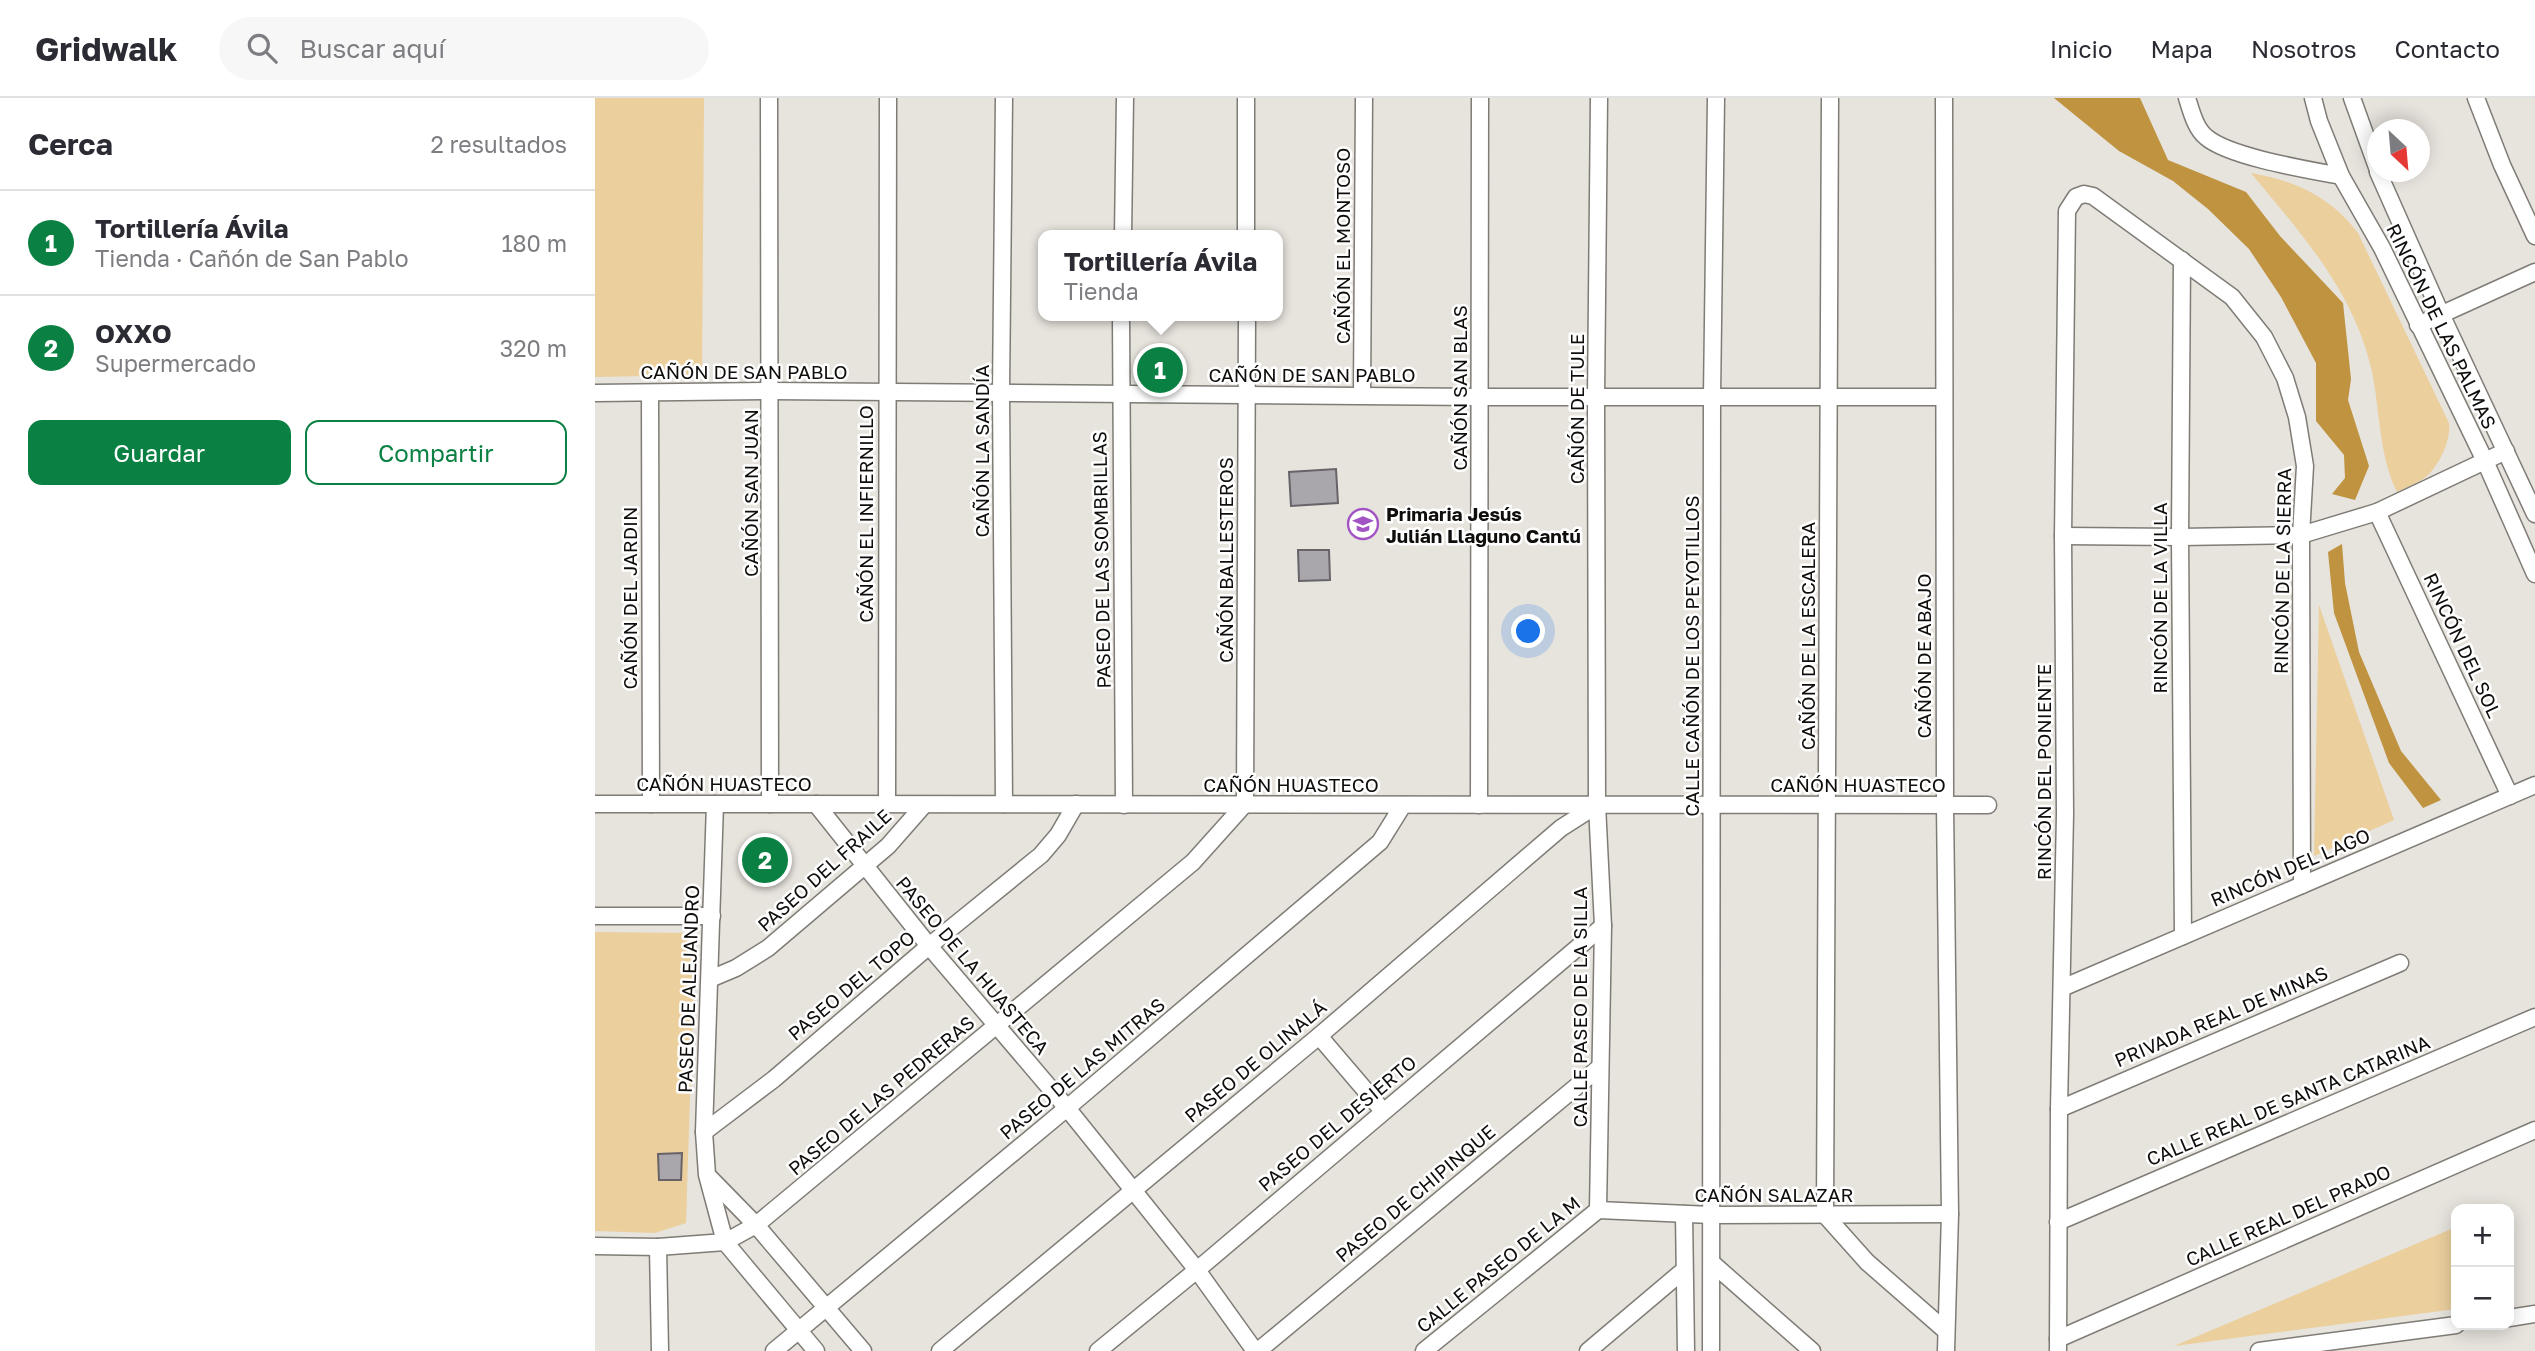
<!DOCTYPE html>
<html lang="es">
<head>
<meta charset="utf-8">
<style>
	body { margin:0; font-family:"Golos Text",sans-serif; background:#f7f7f7; color:#2b2b33 }
	.controls { position:absolute; right:21px; bottom:21px; display:grid; overflow:hidden; border-radius:14px; box-shadow:0 4px 18px #0003 }
	.controls button { width:63px; height:63px; display:grid; place-items:center; padding:0; border:0; border-bottom:2px solid #e1e1e2; background:#fff; color:#2b2b33; font:35px sans-serif }
	.compass { position:absolute; left:1772px; top:21px; width:63px; height:63px; border-radius:50%; background:#fff; box-shadow:0 4px 18px #0003; rotate:154deg }
	.you { position:absolute; left:934px; top:534px; width:24px; height:24px; margin:-18px; border:5px solid #fff; border-radius:50%; background:#1a73e8; box-shadow:0 0 0 10px #1a73e833 }
	.badge { display:grid; place-items:center; width:46px; height:46px; border-radius:50%; background:#0b8043; color:#fff; font-size:23px; font-weight:700 }
	.pin { position:absolute; translate:-50% -50%; border:4px solid #fff; box-shadow:0 2px 7px #0006 }
	.popup { position:absolute; left:443px; top:132px; width:245px; height:91px; box-sizing:border-box; display:grid; place-content:center; border-radius:14px; background:#fff; filter:drop-shadow(0 2px 5px #0005); font-size:23px; white-space:nowrap; color:#7c7c81 }
	.popup b { font-size:26px; color:#2b2b33 }
	.popup::after { content:''; position:absolute; left:50%; top:100%; margin-left:-14px; border:14px solid transparent; border-top-color:#fff }
	.list { margin:0; padding:0; list-style:none }
	h2 { display:flex; justify-content:space-between; align-items:center; height:91px; margin:0; padding:0 28px; font-size:30px }
	h2 small { font-size:23px; font-weight:400; color:#7c7c81 }
	.list li { display:grid; grid-template-columns:46px 1fr auto; gap:21px; align-items:center; box-sizing:border-box; height:105px; padding:0 28px; border-top:2px solid #e1e1e2 }
	.list b { display:block; font-size:26px; white-space:nowrap }
	.list p { margin:0; font-size:23px; white-space:nowrap; color:#7c7c81 }
	.list em { font-size:23px; font-style:normal; color:#7c7c81 }
	.actions { display:flex; gap:14px; padding:21px 28px }
	.actions a { flex:1; padding:16px 0; border:2px solid #0b8043; border-radius:14px; text-align:center; font-size:24px; color:#0b8043 }
	.actions .main { background:#0b8043; color:#fff }
	.icon { flex:none; width:38px; height:38px; fill:none; stroke:currentColor; stroke-width:2; stroke-linecap:round; stroke-linejoin:round }
	.map { position:relative; flex:none; width:1940px; height:1253px; overflow:hidden }
	header { display:flex; align-items:center; gap:42px; box-sizing:border-box; height:98px; padding:0 35px; background:#fff; border-bottom:2px solid #e1e1e2 }
	header strong { font-size:33px }
	nav { display:flex; gap:38px; margin-inline-start:auto; font-size:24px }
	.search { width:490px; height:63px; background:#f7f7f7; display:flex; align-items:center; gap:18px; box-sizing:border-box; padding:0 24px; border-radius:38px; color:#7c7c81; font-size:26px }
	main { display:flex }
	aside { flex:1; background:#fff }
	.map>svg:first-child { display:block }
	.green { fill:#ebcf9d }
	.water { fill:#bf933f }
	.building { fill:#aaa7ac; stroke:#676369; stroke-width:2 }
	.lines { fill:none; stroke-linecap:round; stroke-linejoin:round }
	.minor-casing { stroke:#7f7c76; stroke-width:19 }
	.minor { stroke:#fff; stroke-width:16 }
	.labels { text-anchor:middle; dominant-baseline:central; stroke-width:5; stroke-linejoin:round; paint-order:stroke }
	.street-label { font-size:19px; fill:#100e0c; stroke:#fff }
	.poi-label { font-size:19px; font-weight:bold; fill:#100e0c; stroke:#fff; text-anchor:start }
</style>
</head>
<body>
<header>
<strong>Gridwalk</strong>
<div class="search"><svg class="icon" aria-label="search" viewBox="0 0 24 24"><circle cx="10" cy="10" r="6"/><path d="M15 15l6 6"/></svg>Buscar aquí</div>
<nav><a>Inicio</a><a>Mapa</a><a>Nosotros</a><a>Contacto</a></nav>
</header>
<main>
<aside>
<h2>Cerca<small>2 resultados</small></h2>
<ul class="list">
<li><span class="badge">1</span><div><b>Tortillería Ávila</b><p>Tienda · Cañón de San Pablo</p></div><em>180 m</em></li>
<li><span class="badge">2</span><div><b>OXXO</b><p>Supermercado</p></div><em>320 m</em></li>
</ul>
<div class="actions"><a class="main">Guardar</a><a>Compartir</a></div>
</aside>
<div class="map">
<svg width="1940" height="1253" viewBox="0 0 1940 1253">
	<rect width="100%" height="100%" fill="#e7e3dd"/>
	<g class="green">
		<polygon points="0,0 109,0 107,277 0,279"/>
		<path d="M 1656,75 C 1700,83 1735,98 1763,135 L 1854,325 C 1856,342 1845,365 1833,377 C 1825,384 1812,389 1802,394 C 1784,358 1785,312 1777,274 C 1759,193 1707,137 1656,75 Z"/>
		<polygon points="1724,507 1799,722 1719,758"/>
		<polygon points="0,834 92,835 100,844 91,1125 60,1135 0,1133"/>
		<polygon points="1861,1129 1861,1211 1579,1248"/>
	</g>
	<g class="water">
		<polygon points="1459,0 1545,0 1573,62 1651,94 1685,138 1748,205 1756,281 1753,302 1774,368 1760,402 1737,396 1750,380 1749,357 1721,323 1721,265 1686,199 1654,151 1613,111 1578,83 1524,53"/>
		<polygon points="1747,446 1750,485 1764,554 1806,653 1846,702 1828,710 1794,665 1739,515 1733,454"/>
	</g>
	<g class="building">
		<polygon points="549,266 581,266 580,279 549,279"/>
		<polygon points="741,371 743,405 696,408 694,374"/>
		<polygon points="703,452 734,452 735,482 704,483"/>
		<polygon points="174,740 190,760 165,781 148,759"/>
		<polygon points="87,1055 86,1082 64,1082 63,1056"/>
	</g>
	<g class="lines">
		<g class="minor-casing">
			<g id="minor">
				<polyline points="174,0 175,706"/>
				<polyline points="651,0 651,137"/>
				<polyline points="1235,0 1230,1117 1272,1164 1351,1233"/>
				<polyline points="1349,0 1350,707 1355,1116 1351,1253"/>
				<path d="M 1592,0 C 1596,12 1600,30 1611,39 C 1634,59 1714,72 1746,78"/>
				<polyline points="1718,0 1724,23 1746,78 1787,150 1890,363 1940,476"/>
				<polyline points="1757,0 1783,72"/>
				<polyline points="1881,0 1907,67 1940,138"/>
				<polyline points="1783,74 1846,216 1940,416"/>
				<polyline points="528,137 530,0"/>
				<polyline points="1587,162 1585,439 1588,838"/>
				<polyline points="526,218 529,707"/>
				<polyline points="1823,227 1940,174"/>
				<polyline points="0,295 176,293 884,299 1349,299"/>
				<polyline points="55,295 56,706"/>
				<polyline points="767,296 769,0"/>
				<polyline points="1782,414 1915,698"/>
				<polyline points="1468,438 1585,439 1706,437 1782,414 1911,353"/>
				<polyline points="0,706 1393,707"/>
				<polyline points="120,706 109,1034 112,1077 130,1144 221,1253"/>
				<polyline points="221,706 334,848 472,1010 538,1092 602,1172 660,1253"/>
				<polyline points="292,706 293,0"/>
				<polyline points="409,706 406,294 409,0"/>
				<polyline points="884,707 885,0"/>
				<polyline points="0,818 117,818"/>
				<polyline points="115,881 141,870 173,850 293,748 329,707"/>
				<polyline points="1467,890 1940,687"/>
				<polyline points="724,938 788,1013"/>
				<polyline points="1464,1011 1805,865"/>
				<polyline points="109,1034 179,981 334,848 446,757 463,737 481,706"/>
				<polyline points="114,1079 161,1127 268,1253"/>
				<polyline points="1003,1112 1008,828 1002,707 1001,299 1004,0"/>
				<polyline points="1003,1112 1116,1117 1355,1116"/>
				<polyline points="1089,1116 1091,1253"/>
				<polyline points="1463,1124 1940,919"/>
				<polyline points="0,1148 63,1149 130,1144 161,1127 598,764 650,706 652,218"/>
				<polyline points="63,1149 65,1253"/>
				<polyline points="1117,1165 1217,1253"/>
				<polyline points="1914,1220 1940,1216"/>
				<polyline points="1463,1241 1940,1032"/>
				<polyline points="179,1253 472,1010 785,744 808,707"/>
				<polyline points="345,1253 724,938 966,730 1002,707"/>
				<polyline points="503,1253 602,1172 1008,828"/>
				<polyline points="663,1253 1005,969"/>
				<polyline points="829,1253 1003,1112"/>
				<polyline points="993,1253 1089,1172"/>
				<polyline points="1116,1253 1117,299 1121,0"/>
				<polyline points="1463,1253 1464,1011 1470,716 1468,438 1472,113 1481,99 1489,96 1498,98 1637,199 1669,239 1690,280 1702,319 1710,368 1706,437 1707,787"/>
				<polyline points="1664,1253 1861,1227"/>
			</g>
		</g>
		<use href="#minor" class="minor"/>
	</g>
	<defs>
		<g id="school-ring" transform="scale(1.575)"><circle r="9.5" fill="#fff" stroke="#a253c4" stroke-width="1.5"/><path d="M0-5L7-2L0 1L-7-2ZM-4 1L0 2.5L4 1V4Q0 6-4 4Z" fill="#a253c4"/></g>
	</defs>
	<g fill-rule="evenodd">
		<use href="#school-ring" x="768" y="426"/>
	</g>
	<g class="labels">
		<g class="street-label">
			<text transform="translate(747 148) rotate(-90)">CAÑÓN EL MONTOSO</text>
			<text transform="translate(1847 228) rotate(64)">RINCÓN DE LAS PALMAS</text>
			<text x="149" y="273">CAÑÓN DE SAN PABLO</text>
			<text x="717" y="276">CAÑÓN DE SAN PABLO</text>
			<text transform="translate(864 290) rotate(-90)">CAÑÓN SAN BLAS</text>
			<text transform="translate(981 311) rotate(-90)">CAÑÓN DE TULE</text>
			<text transform="translate(386 353) rotate(-90)">CAÑÓN LA SANDÍA</text>
			<text transform="translate(155 395) rotate(-90)">CAÑÓN SAN JUAN</text>
			<text transform="translate(270 416) rotate(-90)">CAÑÓN EL INFIERNILLO</text>
			<text transform="translate(506 462) rotate(-91)">PASEO DE LAS SOMBRILLAS</text>
			<text transform="translate(630 462) rotate(-90)">CAÑÓN BALLESTEROS</text>
			<text transform="translate(1687 473) rotate(-89)">RINCÓN DE LA SIERRA</text>
			<text transform="translate(34 500) rotate(-90)">CAÑÓN DEL JARDIN</text>
			<text transform="translate(1564 500) rotate(-90)">RINCÓN DE LA VILLA</text>
			<text transform="translate(1212 538) rotate(-90)">CAÑÓN DE LA ESCALERA</text>
			<text transform="translate(1868 547) rotate(65)">RINCÓN DEL SOL</text>
			<text transform="translate(1096 558) rotate(-90)">CALLE CAÑÓN DE LOS PEYOTILLOS</text>
			<text transform="translate(1328 558) rotate(-90)">CAÑÓN DE ABAJO</text>
			<text transform="translate(1448 674) rotate(-90)">RINCÓN DEL PONIENTE</text>
			<text x="129" y="685">CAÑÓN HUASTECO</text>
			<text x="696" y="686">CAÑÓN HUASTECO</text>
			<text x="1263" y="686">CAÑÓN HUASTECO</text>
			<text transform="translate(1695 769) rotate(-23)">RINCÓN DEL LAGO</text>
			<text transform="translate(229 772) rotate(-42)">PASEO DEL FRAILE</text>
			<text transform="translate(378 867) rotate(50)">PASEO DE LA HUASTECA</text>
			<text transform="translate(256 887) rotate(-40)">PASEO DEL TOPO</text>
			<text transform="translate(93 891) rotate(-88)">PASEO DE ALEJANDRO</text>
			<text transform="translate(984 909) rotate(-90)">CALLE PASEO DE LA SILLA</text>
			<text transform="translate(1626 918) rotate(-23)">PRIVADA REAL DE MINAS</text>
			<text transform="translate(660 963) rotate(-40)">PASEO DE OLINALÁ</text>
			<text transform="translate(487 970) rotate(-40)">PASEO DE LAS MITRAS</text>
			<text transform="translate(286 997) rotate(-40)">PASEO DE LAS PEDRERAS</text>
			<text transform="translate(1693 1002) rotate(-23)">CALLE REAL DE SANTA CATARINA</text>
			<text transform="translate(742 1025) rotate(-40)">PASEO DEL DESIERTO</text>
			<text transform="translate(820 1095) rotate(-40)">PASEO DE CHIPINQUE</text>
			<text x="1179" y="1096">CAÑÓN SALAZAR</text>
			<text transform="translate(1693 1117) rotate(-24)">CALLE REAL DEL PRADO</text>
			<text transform="translate(903 1166) rotate(-39)">CALLE PASEO DE LA M</text>
		</g>
		<g class="poi-label">
			<text x="791" y="415">Primaria Jesús<tspan x="791" dy="22">Julián Llaguno Cantú</tspan></text>
		</g>
	</g>
</svg>
<div class="controls">
<button>+</button>
<button>−</button>
</div>
<svg class="compass" viewBox="-18 -18 36 36"><path d="M0-13l5 13h-10z" fill="#e53935"/><path d="M0 13l5-13h-10z" fill="#7c7c81"/></svg>
<div class="you"></div>
<div class="pin badge" style="left:565px;top:272px">1</div>
<div class="popup"><b>Tortillería Ávila</b>Tienda</div>
<div class="pin badge" style="left:170px;top:762px">2</div>
</div>
</main>
</body>
</html>
